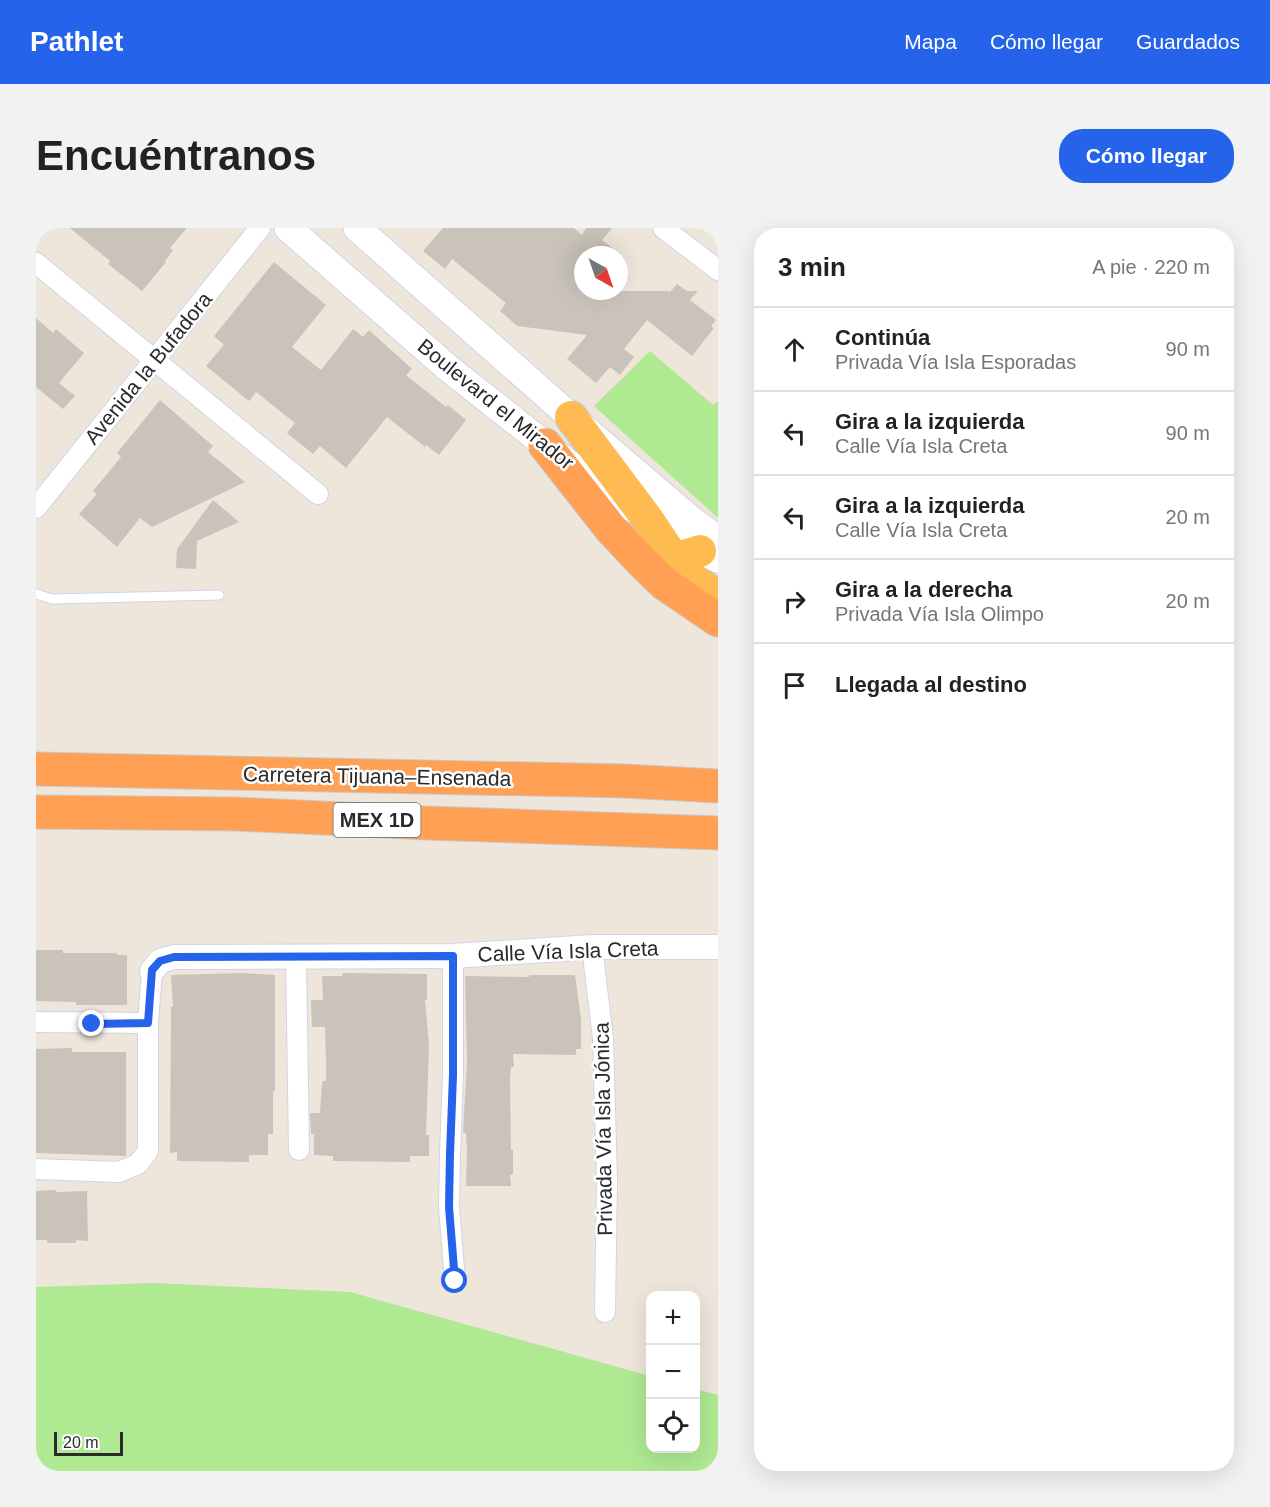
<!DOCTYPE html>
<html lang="es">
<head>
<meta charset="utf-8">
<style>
	body { margin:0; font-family:Arial,sans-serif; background:#f2f2f2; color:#222 }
	.controls { position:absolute; right:18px; bottom:18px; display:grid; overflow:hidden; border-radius:12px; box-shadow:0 6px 24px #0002 }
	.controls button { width:54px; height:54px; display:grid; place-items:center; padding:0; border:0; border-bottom:2px solid #e0e0e0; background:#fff; color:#222; font:30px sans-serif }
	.compass { position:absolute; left:538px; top:18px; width:54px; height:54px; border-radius:50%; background:#fff; box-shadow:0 6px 24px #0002; rotate:140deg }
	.scale { position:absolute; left:18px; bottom:15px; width:69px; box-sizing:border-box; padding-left:6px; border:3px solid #2a2a2a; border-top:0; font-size:16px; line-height:21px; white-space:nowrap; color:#2a2a2a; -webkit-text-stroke:4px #fff; paint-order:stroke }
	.stop { position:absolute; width:18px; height:18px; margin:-14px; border:4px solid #2563eb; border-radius:50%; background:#fff }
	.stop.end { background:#2563eb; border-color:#fff; box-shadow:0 2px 6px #0008 }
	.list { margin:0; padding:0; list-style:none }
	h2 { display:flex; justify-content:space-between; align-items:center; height:78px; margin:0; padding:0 24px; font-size:26px }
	h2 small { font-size:20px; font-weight:400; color:#767676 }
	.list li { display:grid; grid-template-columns:39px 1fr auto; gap:18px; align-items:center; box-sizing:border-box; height:84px; padding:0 24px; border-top:2px solid #e0e0e0 }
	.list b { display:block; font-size:22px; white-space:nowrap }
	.list p { margin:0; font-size:20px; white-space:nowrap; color:#767676 }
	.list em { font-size:20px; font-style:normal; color:#767676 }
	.icon { flex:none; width:33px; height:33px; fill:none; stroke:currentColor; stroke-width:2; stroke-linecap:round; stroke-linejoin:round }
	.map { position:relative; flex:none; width:682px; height:1243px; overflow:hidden; border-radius:24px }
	header { display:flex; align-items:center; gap:36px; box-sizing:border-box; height:84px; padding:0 30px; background:#2563eb; color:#fff }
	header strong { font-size:28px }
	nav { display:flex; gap:33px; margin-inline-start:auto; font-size:21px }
	.intro { display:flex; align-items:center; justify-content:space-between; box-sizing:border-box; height:144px; padding:0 36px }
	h1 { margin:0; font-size:42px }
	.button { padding:15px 27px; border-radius:24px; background:#2563eb; color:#fff; font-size:21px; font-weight:700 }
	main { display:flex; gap:36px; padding:0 36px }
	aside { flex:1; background:#fff; border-radius:24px; box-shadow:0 6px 24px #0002 }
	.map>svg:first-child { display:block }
	.green { fill:#afe992 }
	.building { fill:#c9c3bb }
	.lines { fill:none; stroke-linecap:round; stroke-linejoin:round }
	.service-casing { stroke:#d0d4e5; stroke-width:11 }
	.minor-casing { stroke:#d0d4e5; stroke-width:22 }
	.tertiary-casing { stroke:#d0d4e5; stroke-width:26 }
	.secondary-casing { stroke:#d0d4e5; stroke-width:29 }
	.trunk-casing { stroke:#c8c8c8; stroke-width:34 }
	.motorway-casing { stroke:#c8c8c8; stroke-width:35 }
	.service { stroke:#fff; stroke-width:9 }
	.minor { stroke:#fff; stroke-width:20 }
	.tertiary { stroke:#fff; stroke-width:24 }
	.secondary { stroke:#fff; stroke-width:27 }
	.trunk { stroke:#febb52; stroke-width:32 }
	.motorway { stroke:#ffa054; stroke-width:33 }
	.route { stroke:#2563eb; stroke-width:8 }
	.labels { text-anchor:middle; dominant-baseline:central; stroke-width:5; stroke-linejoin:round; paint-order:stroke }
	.shield { fill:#fff; stroke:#6a6a6a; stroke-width:1.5 }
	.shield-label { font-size:20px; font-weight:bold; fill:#2a2a2a }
	.street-label { font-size:21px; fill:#2a2a2a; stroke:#fff }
</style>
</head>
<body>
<header>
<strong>Pathlet</strong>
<nav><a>Mapa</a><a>Cómo llegar</a><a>Guardados</a></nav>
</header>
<div class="intro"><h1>Encuéntranos</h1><a class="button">Cómo llegar</a></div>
<main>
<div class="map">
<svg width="682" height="1243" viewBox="0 0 682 1243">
	<rect width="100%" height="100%" fill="#eee6db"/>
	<g class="green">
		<polygon points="614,123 677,177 682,173 682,290 558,178"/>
		<polygon points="118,1055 314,1064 614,1148 614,1220 660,1220 660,1161 682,1167 682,1243 0,1243 0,1059"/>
	</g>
	<g class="building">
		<polygon points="34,0 151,0 134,20 137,22 129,33 130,34 106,63 72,36 74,33"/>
		<polygon points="407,0 538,0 546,7 550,0 576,0 566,12 585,27 547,27 547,63 632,63 634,64 641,56 651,63 662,63 654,72 680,92 675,98 678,100 656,128 611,92 588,121 598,129 584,147 574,139 560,155 531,131 551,107 481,98 464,83 470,75 416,31 409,41 387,23"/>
		<polygon points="238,34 290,77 256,119 285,142 317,101 327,109 333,102 376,141 370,147 410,179 412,177 430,192 403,227 390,217 389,219 351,189 310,240 284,218 277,226 251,205 259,195 220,164 213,173 170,138 188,117 178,108"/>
		<polygon points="0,90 17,105 20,101 48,125 23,155 39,168 27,181 0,159"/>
		<polygon points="124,172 177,218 172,224 209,254 116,299 104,290 81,319 43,286 61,266 57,263 85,229 81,225"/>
		<polygon points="177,272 203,294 161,313 160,341 140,340 141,321"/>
		<polygon points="0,722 27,722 27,725 81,725 81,727 91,727 91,777 40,777 40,774 0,773"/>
		<polygon points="207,745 239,747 239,864 237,862 237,906 232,906 232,927 213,927 213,934 141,933 141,924 134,925 135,779 137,779 135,747"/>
		<polygon points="307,745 391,746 391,772 389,772 393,817 390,907 393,907 393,928 374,928 374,934 297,933 297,928 278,927 278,906 275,906 274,885 284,885 286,856 287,853 290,853 290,834 289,799 276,799 275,772 287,772 286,748 306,748"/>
		<polygon points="493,747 539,747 545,791 545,821 540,821 540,827 477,826 478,839 475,839 474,850 475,922 477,922 477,946 474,947 475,958 430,958 431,922 430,905 427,905 427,903 431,834 429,748 493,749"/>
		<polygon points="36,820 36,824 90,824 90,928 0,925 0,821"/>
		<polygon points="20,962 20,964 51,963 52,1013 40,1012 40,1015 11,1015 11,1012 0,1012 0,963"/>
	</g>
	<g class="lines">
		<g class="service-casing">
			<polyline id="service" points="0,366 16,371 183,367"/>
		</g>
		<g class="minor-casing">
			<g id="minor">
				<polyline points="627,0 682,42"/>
				<polyline points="0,35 282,266"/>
				<polyline points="0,280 224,0"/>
				<polyline points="556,719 567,810 571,952 569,1084"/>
				<polyline points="260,728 263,922"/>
				<polyline points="417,728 417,847 414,926 413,979 419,1053"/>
				<polyline points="0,794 112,795"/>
				<polyline points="0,941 83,944 102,936 112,923 112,795 116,743"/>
			</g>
		</g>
		<g class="tertiary-casing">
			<polyline id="tertiary" points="116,743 124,733 138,729 417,728 556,719 682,719"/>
		</g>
		<g class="secondary-casing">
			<g id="secondary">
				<polyline points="252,0 412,140 545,245 573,265 655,318 682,331"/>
				<polyline points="321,0 535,189 653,290 682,312"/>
			</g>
		</g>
		<g class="trunk-casing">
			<g id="trunk">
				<polyline points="535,189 610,289 648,346 682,368"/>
				<polyline points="648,346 646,332 651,327 664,323"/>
			</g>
		</g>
		<g class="motorway-casing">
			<g id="motorway">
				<polyline points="509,217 575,301 607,335 629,356 682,392"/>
				<polyline points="0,541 589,553 682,558"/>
				<polyline points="0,584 200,586 391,595 682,605"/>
			</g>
		</g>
		<use href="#service" class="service"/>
		<use href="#minor" class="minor"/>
		<use href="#tertiary" class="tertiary"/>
		<use href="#secondary" class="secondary"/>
		<use href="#trunk" class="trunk"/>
		<use href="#motorway" class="motorway"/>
	</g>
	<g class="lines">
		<polyline class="route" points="56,796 112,795 116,742 124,733 138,729 417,728 417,847 414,926 413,979 419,1053"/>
	</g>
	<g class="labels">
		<rect class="shield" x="297.5" y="575" width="87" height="34" rx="4.5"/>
		<g class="shield-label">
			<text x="341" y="592">MEX 1D</text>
		</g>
		<g class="street-label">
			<text transform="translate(112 140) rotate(-51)">Avenida la Bufadora</text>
			<text transform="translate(460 176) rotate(39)">Boulevard el Mirador</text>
			<text transform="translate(341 548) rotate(1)">Carretera Tijuana–Ensenada</text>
			<text transform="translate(532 723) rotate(-2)">Calle Vía Isla Creta</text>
			<text transform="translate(567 901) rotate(-91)">Privada Vía Isla Jónica</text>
		</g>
	</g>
</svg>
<div class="controls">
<button>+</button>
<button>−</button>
<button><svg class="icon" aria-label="locate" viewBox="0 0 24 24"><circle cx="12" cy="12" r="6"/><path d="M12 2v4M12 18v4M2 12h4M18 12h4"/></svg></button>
</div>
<svg class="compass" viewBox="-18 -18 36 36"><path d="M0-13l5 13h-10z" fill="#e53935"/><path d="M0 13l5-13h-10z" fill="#767676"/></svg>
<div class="scale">20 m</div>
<div class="stop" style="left:419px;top:1053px"></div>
<div class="stop end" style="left:56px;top:796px"></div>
</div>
<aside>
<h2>3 min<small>A pie · 220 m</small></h2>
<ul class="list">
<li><svg class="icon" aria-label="ahead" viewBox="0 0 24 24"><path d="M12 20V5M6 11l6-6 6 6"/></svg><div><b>Continúa</b><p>Privada Vía Isla Esporadas</p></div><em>90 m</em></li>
<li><svg class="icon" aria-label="left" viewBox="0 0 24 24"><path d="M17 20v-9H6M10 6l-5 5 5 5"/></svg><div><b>Gira a la izquierda</b><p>Calle Vía Isla Creta</p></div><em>90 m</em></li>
<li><svg class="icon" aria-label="left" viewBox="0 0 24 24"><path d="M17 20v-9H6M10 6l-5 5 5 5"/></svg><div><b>Gira a la izquierda</b><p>Calle Vía Isla Creta</p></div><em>20 m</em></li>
<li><svg class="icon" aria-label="right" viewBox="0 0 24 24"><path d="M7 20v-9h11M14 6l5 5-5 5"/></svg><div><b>Gira a la derecha</b><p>Privada Vía Isla Olimpo</p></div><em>20 m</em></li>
<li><svg class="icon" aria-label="arrive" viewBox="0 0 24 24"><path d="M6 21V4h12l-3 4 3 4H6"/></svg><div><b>Llegada al destino</b></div></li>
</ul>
</aside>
</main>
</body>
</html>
